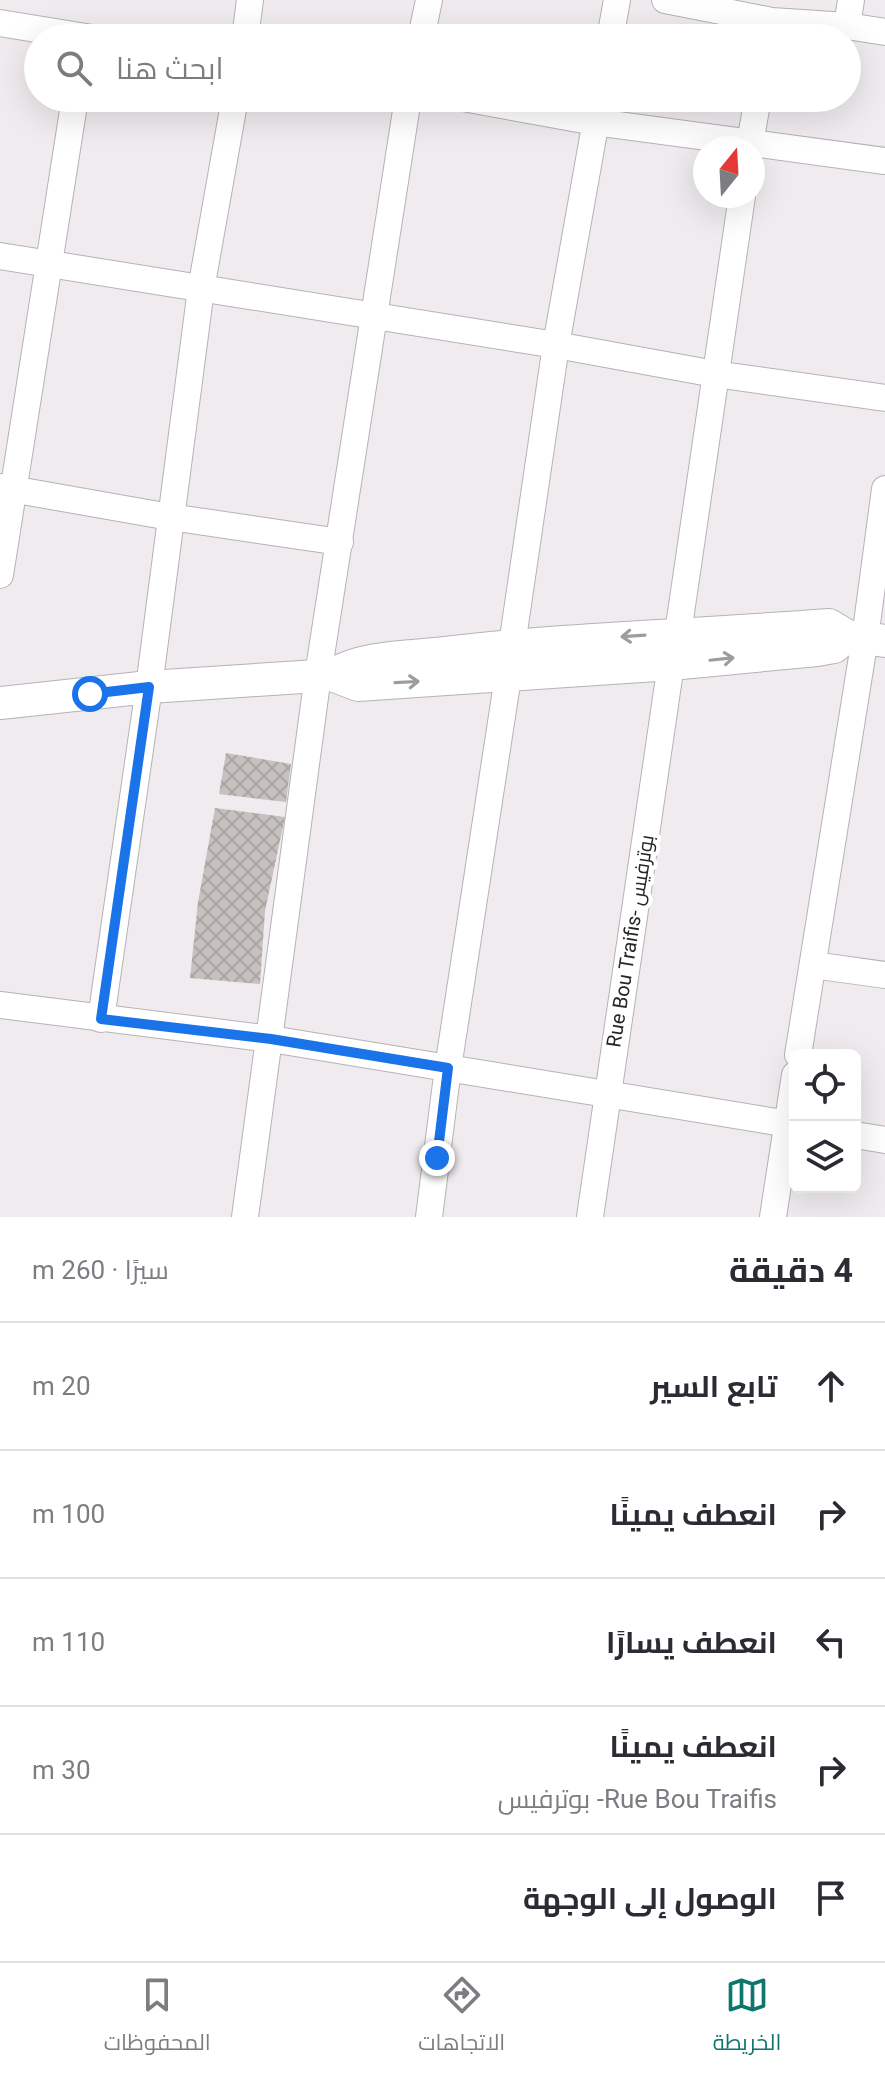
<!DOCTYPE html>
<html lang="ar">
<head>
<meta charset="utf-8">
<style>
	body { margin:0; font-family:Roboto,Cairo,sans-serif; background:#f2f2f3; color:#2b2b33; direction:rtl }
	.controls { position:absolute; right:24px; bottom:24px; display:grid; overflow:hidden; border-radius:12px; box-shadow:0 8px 32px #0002 }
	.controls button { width:72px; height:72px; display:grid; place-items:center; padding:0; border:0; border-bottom:2px solid #e1e1e2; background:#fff; color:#2b2b33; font:40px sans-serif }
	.compass { position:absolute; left:693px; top:136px; width:72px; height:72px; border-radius:50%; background:#fff; box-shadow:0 8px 32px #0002; rotate:18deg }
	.stop { position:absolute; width:24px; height:24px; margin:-18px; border:6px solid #1a73e8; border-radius:50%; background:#fff }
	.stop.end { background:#1a73e8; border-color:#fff; box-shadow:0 2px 8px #0008 }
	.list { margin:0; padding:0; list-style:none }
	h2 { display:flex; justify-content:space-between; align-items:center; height:104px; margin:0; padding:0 32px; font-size:34px }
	h2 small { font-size:26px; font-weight:400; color:#7c7c81 }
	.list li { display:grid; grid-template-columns:52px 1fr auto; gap:24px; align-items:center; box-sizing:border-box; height:128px; padding:0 32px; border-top:2px solid #e1e1e2 }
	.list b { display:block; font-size:30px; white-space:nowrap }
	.list p { margin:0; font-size:26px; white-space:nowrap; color:#7c7c81 }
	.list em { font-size:26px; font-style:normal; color:#7c7c81 }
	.icon { flex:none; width:44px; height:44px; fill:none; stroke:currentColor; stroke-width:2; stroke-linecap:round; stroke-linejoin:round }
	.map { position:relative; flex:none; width:885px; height:1217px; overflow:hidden; direction:ltr }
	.search { position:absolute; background:#fff; box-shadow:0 8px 32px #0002; left:24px; right:24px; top:24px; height:88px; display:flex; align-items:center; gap:20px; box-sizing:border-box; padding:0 28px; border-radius:44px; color:#7c7c81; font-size:30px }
	.sheet { height:744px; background:#fff }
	nav { display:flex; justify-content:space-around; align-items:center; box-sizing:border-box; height:112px; border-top:2px solid #e1e1e2; background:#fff; font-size:22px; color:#7c7c81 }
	nav a { display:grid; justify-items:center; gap:4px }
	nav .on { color:#0f766e }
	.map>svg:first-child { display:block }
	.building { fill:url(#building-cross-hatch) }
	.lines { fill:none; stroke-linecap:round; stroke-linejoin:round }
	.minor-casing { stroke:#b6b2b6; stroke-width:28 }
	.tertiary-casing { stroke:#b6b2b6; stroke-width:34 }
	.minor { stroke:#fff; stroke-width:26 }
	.tertiary { stroke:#fff; stroke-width:32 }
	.oneway { stroke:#9e9d9e }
	.route { stroke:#1a73e8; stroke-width:10 }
	.labels { text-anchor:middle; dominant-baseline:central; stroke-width:8; stroke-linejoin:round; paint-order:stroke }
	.street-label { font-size:20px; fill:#272627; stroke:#fff }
</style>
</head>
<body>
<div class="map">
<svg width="885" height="1217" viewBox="0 0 885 1217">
	<defs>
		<pattern id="building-cross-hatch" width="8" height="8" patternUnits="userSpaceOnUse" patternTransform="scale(2)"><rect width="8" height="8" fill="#c6c1bf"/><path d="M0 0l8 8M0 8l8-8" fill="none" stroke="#aaa6a4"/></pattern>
	</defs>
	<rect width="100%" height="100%" fill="#efebee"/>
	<g class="building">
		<polygon points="226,753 291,764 286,802 219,794"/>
		<polygon points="215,808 285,817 265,911 260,984 190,978 198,902"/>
	</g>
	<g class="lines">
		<g class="minor-casing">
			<g id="minor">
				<polyline points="665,0 772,21 847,26 885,32"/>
				<polyline points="0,23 92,38"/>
				<polyline points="847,26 851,0"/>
				<polyline points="245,38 250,0"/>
				<polyline points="421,38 429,0"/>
				<polyline points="610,38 617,0"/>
				<polyline points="463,98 595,122 885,161"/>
				<polyline points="749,148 758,98"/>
				<polyline points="0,256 556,345 715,374 885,398"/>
				<polyline points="0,487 170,517 340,542"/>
				<polyline points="0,575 75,98"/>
				<polyline points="678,633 742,196"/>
				<polyline points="512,645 556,345 600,98"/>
				<polyline points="813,965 885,975"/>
				<polyline points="0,1005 271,1039 795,1125"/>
				<polyline points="101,1019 149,687 201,289 235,98"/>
				<polyline points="798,1055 865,638 885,489"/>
				<polyline points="855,1135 885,1140"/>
				<polyline points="245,1217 318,675 408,98"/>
				<polyline points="429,1217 448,1068 508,677"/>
				<polyline points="590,1217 671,664"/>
				<polyline points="773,1217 795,1075"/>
			</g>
		</g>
		<g class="tertiary-casing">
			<g id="tertiary">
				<polyline points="332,675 358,685 671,664 817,650 834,647 847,636"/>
				<path d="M 0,703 L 149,687 L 332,675 C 364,656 408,657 445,653 C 573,638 701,635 829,625 L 847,636 L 885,641"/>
			</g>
		</g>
		<use href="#minor" class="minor"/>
		<use href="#tertiary" class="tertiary"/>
	</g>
	<defs><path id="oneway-shaft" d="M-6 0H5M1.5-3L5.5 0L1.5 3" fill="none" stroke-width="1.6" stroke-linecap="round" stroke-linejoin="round" transform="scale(2)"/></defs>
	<g class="oneway">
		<use href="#oneway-shaft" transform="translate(633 636) rotate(176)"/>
		<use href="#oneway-shaft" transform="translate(722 659) rotate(-6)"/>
		<use href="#oneway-shaft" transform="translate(407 682) rotate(-3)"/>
	</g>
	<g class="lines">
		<polyline class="route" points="90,694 149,687 101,1019 271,1039 448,1068 437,1158"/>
	</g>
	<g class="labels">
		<g class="street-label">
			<text transform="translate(630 941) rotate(-81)">Rue Bou Traifis- بوترفيس</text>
		</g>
	</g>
</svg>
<div class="controls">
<button><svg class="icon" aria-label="locate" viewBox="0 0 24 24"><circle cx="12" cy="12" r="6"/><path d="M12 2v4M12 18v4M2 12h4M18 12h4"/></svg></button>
<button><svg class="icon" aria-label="layers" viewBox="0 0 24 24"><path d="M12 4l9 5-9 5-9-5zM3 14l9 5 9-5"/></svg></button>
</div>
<svg class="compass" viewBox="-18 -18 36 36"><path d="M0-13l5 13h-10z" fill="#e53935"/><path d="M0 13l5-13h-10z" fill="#7c7c81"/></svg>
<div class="stop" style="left:90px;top:694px"></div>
<div class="stop end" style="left:437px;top:1158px"></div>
<div class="search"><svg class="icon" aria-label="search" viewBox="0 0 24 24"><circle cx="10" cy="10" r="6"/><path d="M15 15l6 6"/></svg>ابحث هنا</div>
</div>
<section class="sheet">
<h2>4 دقيقة<small>سيرًا · 260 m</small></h2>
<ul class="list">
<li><svg class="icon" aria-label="ahead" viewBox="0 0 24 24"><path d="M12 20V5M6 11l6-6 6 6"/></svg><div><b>تابع السير</b></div><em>20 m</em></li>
<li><svg class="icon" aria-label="right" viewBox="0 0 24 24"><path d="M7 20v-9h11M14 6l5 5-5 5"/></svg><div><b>انعطف يمينًا</b></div><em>100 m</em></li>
<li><svg class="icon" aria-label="left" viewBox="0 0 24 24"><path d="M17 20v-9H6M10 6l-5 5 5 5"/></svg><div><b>انعطف يسارًا</b></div><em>110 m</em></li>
<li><svg class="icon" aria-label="right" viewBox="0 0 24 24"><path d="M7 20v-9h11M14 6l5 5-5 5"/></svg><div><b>انعطف يمينًا</b><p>Rue Bou Traifis- بوترفيس</p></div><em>30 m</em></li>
<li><svg class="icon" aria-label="arrive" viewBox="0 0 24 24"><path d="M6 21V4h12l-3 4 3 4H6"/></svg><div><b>الوصول إلى الوجهة</b></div></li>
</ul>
</section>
<nav>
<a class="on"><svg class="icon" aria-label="map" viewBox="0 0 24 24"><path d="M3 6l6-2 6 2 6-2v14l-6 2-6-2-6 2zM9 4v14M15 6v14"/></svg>الخريطة</a>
<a><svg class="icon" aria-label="directions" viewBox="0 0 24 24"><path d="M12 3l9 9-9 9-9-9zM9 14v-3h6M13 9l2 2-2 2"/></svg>الاتجاهات</a>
<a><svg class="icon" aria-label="saved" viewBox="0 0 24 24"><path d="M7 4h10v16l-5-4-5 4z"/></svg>المحفوظات</a>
</nav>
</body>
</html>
